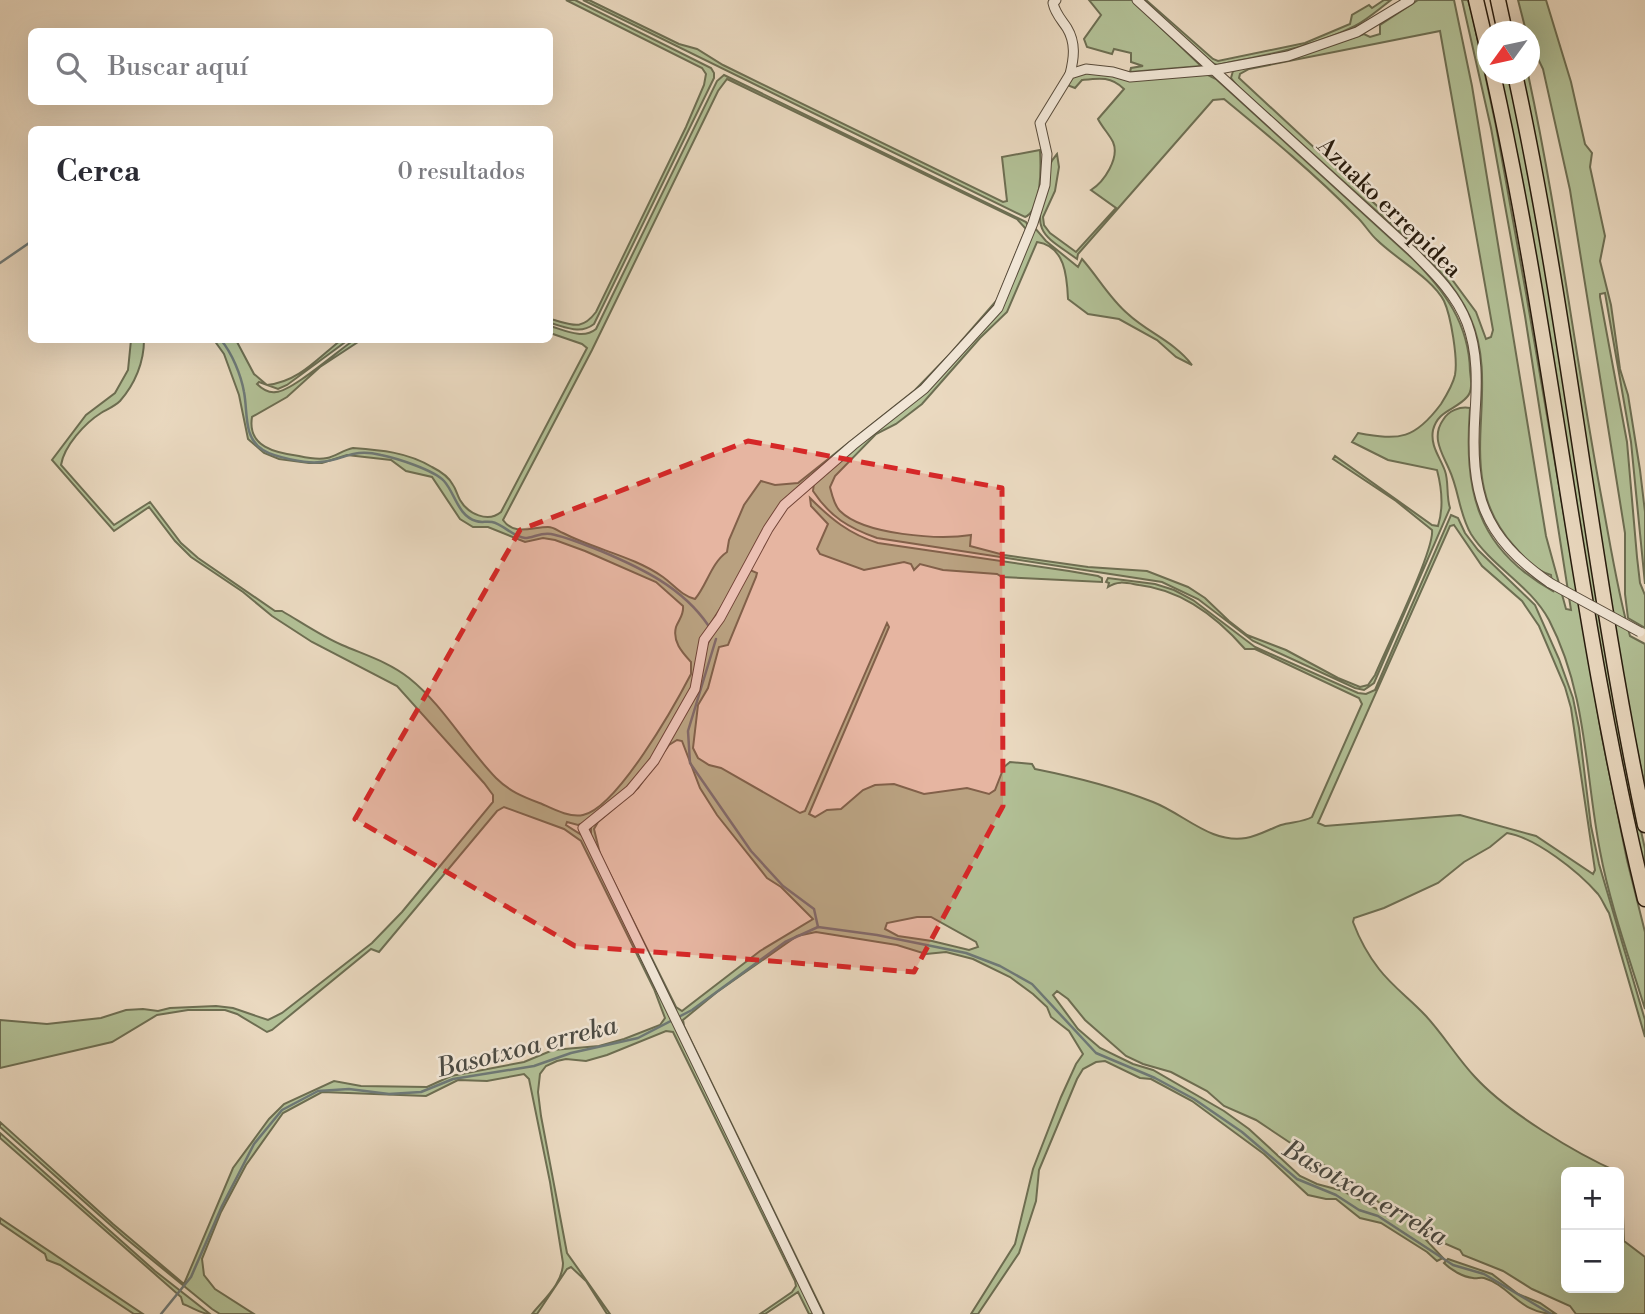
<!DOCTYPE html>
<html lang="es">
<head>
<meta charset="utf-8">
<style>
	body { margin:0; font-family:"Libre Bodoni",serif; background:#f7f7f7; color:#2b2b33 }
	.controls { position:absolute; right:21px; bottom:21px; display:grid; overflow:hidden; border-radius:10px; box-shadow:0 7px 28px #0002 }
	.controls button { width:63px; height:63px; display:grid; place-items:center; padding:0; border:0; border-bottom:2px solid #e1e1e2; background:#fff; color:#2b2b33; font:35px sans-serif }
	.compass { position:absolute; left:1477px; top:21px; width:63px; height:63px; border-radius:50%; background:#fff; box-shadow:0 7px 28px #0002; rotate:237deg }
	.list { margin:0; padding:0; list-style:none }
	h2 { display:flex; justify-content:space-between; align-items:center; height:91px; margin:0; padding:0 28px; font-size:30px }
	h2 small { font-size:23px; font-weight:400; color:#7c7c81 }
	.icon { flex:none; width:38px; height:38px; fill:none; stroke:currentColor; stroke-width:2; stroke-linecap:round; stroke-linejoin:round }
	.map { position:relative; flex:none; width:1645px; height:1314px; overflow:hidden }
	.search { position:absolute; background:#fff; box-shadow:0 7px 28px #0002; left:28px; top:28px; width:525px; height:77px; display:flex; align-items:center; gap:18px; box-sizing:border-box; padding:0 24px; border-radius:10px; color:#7c7c81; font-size:26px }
	.panel { position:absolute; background:#fff; box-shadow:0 7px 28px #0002; left:28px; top:126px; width:525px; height:217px; border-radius:10px }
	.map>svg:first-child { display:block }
	.green { fill:#b2c096; stroke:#6d6e52; stroke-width:2; fill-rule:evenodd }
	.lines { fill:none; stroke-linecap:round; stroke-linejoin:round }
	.stream { stroke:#6e7977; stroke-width:2.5 }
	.minor-casing { stroke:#584b3a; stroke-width:11 }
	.highway-casing { stroke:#281c0e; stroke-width:17 }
	.minor { stroke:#f1e6d6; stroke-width:9 }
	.highway { stroke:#ead9c0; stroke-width:14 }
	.minor-bridge-casing { stroke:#584b3a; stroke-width:11; stroke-linecap:butt }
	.minor-bridge { stroke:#f1e6d6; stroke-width:9 }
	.marked { fill:#d62828; fill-opacity:0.2; stroke:#d62828; stroke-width:5; stroke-dasharray:14 9; stroke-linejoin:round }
	.labels { text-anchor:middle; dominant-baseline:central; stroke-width:5; stroke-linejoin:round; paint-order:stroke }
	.street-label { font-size:24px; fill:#281c0e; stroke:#f1e6d6 }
	.water-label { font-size:26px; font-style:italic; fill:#4b4a43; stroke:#f1e6d6 }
</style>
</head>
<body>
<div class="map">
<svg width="1645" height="1314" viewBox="0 0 1645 1314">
	<rect width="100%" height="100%" fill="#ead9c0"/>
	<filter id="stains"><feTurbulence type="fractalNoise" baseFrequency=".00286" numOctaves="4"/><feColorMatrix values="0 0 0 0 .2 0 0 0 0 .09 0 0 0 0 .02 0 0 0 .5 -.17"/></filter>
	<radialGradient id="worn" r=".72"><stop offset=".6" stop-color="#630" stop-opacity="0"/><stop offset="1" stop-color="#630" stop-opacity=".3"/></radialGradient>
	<g class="green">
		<path d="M 566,0 L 575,0 L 711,68 L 714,73 L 714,78 L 594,324 C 580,335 566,327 550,323 L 550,319 C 571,324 581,332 596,312 L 686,127 L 704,85 L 706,74 L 702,68 Z"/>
		<path d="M 583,0 L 589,0 L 679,44 L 697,49 L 723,65 L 1003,202 L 1007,201 L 1002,157 L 1040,150 C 1041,167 1042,210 1025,217 Z"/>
		<polygon points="1089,0 1132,0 1201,66 1130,72 1131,68 1143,66 1131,62 1131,53 1114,49 1112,54 1087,47 1084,39 1101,15"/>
		<path d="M 1142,0 L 1146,0 L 1213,59 L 1218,61 L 1305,43 L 1350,24 L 1352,15 L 1369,5 L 1372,8 L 1384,0 L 1391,0 C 1379,9 1368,19 1355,26 C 1312,48 1263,55 1217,65 L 1212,63 Z"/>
		<path d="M 1418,0 L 1454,0 L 1472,86 L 1546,536 L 1566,609 L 1571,610 L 1525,316 L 1491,128 L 1462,0 L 1468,0 L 1472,13 L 1496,126 L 1526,293 L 1602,737 L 1627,860 L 1645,932 L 1645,1009 C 1629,957 1610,905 1600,851 C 1585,773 1587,693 1549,620 C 1530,585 1492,567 1471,534 C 1459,514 1459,490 1449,469 C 1442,453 1431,437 1443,420 C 1448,411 1460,406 1470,408 C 1464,489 1475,548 1553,591 L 1551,575 C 1536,571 1524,558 1514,546 C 1449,474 1504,394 1470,317 C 1452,275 1413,245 1380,214 C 1347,185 1314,155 1281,125 C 1265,110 1243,95 1231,78 L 1233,71 L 1253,64 L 1299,56 L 1364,34 L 1370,37 L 1380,34 L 1380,25 ZM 1440,31 L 1493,330 L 1491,337 L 1486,339 L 1476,312 L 1442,266 L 1239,78 L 1240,74 L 1249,69 Z"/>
		<polygon points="1518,0 1546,0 1571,82 1585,144 1592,153 1590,167 1605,236 1600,261 1611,305 1620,369 1628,395 1640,470 1645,512 1645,584 1631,442 1605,293 1600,294 1600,297 1627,442 1637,557 1640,583 1645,595 1645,628 1628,618 1625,594 1625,533 1570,190 1543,69 1530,42 1530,32 1526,31"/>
		<path d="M 1088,71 L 1129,76 L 1206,74 L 1216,79 L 1413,259 C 1445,291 1469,324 1470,371 C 1471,379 1473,391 1467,397 C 1456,410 1438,410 1433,430 C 1430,446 1440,457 1445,471 C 1449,482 1446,496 1450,508 L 1374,683 L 1364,690 L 1355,688 L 1253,641 L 1198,599 L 1162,582 L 877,538 C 849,528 830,517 813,491 L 814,483 L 885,422 L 997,312 L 1035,228 L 1046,241 L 1078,267 L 1082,259 C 1098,277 1110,299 1128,314 C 1147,332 1175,342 1192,365 L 1176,357 L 1157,340 L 1119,319 L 1088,314 L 1068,299 C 1067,276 1065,246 1037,242 L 1007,312 L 980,338 L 922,404 L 896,424 L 876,434 L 835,476 L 830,487 C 832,495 834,505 840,511 C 864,535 939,540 971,535 L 970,546 L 1004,555 L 1088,567 L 1147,571 L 1188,587 L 1205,598 L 1229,621 L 1247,635 L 1286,650 L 1338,678 L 1360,687 L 1368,685 L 1375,675 C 1385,651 1435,549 1432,530 L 1396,501 L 1333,459 L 1335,456 L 1432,525 L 1438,526 C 1444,507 1442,489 1437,470 L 1388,460 L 1352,442 L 1358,433 C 1400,441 1415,439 1441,404 C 1446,396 1453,384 1455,375 C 1458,359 1451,316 1444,301 C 1432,278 1396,259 1377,240 C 1369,233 1364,223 1356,216 C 1315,174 1269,136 1224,99 L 1213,100 L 1078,254 L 1077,259 C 1041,233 1035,235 1043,189 C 1046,175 1047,165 1057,154 L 1059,167 L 1055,191 L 1043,217 L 1044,225 L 1050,233 L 1076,252 L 1116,208 L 1091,190 C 1104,182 1120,158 1113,142 C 1109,134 1102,127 1098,119 L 1124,89 C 1111,76 1099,78 1082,80 L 1075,88 L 1067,85 L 1071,76 Z"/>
		<polygon points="1498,74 1509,74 1534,196 1630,781 1645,849 1645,875 1620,760"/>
		<path d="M 1522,74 L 1528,74 C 1558,213 1575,355 1601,495 C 1610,542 1617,590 1630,636 L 1645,644 L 1645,788 C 1594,551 1573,310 1522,74 Z"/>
		<path d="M 724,75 L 1026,222 L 1028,226 L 1001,297 L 993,308 L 914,393 L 797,488 L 704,634 L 694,686 L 654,754 L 634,782 L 586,822 L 578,825 L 567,822 L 566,825 L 583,836 L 815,1314 L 809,1314 L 798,1292 L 765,1314 L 760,1314 L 792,1292 L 796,1286 L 795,1281 L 673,1032 L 666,1031 L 607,1055 L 586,1061 L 566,1059 L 557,1061 L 546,1066 L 540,1074 L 538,1092 L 541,1116 L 567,1253 L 610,1314 L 607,1314 L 586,1281 L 571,1267 L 567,1269 L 537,1314 L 532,1314 C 544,1299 563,1283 563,1263 L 550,1182 L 529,1079 L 524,1074 L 487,1081 L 458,1080 L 426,1096 L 322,1092 L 283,1113 L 246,1165 L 221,1212 L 202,1259 L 204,1275 L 215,1289 L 254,1314 L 220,1314 L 212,1309 L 124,1237 L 0,1127 L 0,1122 L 113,1224 L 184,1284 L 233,1168 L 269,1119 L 284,1104 L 334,1081 L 361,1086 L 427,1087 L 451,1076 L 524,1062 L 553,1050 L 599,1046 L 624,1039 L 660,1025 L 665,1018 L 654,989 L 581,841 L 564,829 L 504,807 L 497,811 L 379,952 L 371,949 L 272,1030 L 267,1032 L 237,1014 L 225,1010 L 188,1010 L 157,1015 L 112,1042 L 0,1068 L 0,1020 L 47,1024 L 101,1018 L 126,1010 L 143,1009 L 158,1011 L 170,1008 L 216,1006 L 233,1008 L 268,1020 L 282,1013 L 372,943 L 402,912 L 493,802 L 493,795 L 484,783 L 397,686 L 312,642 L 272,616 L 243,592 L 191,557 L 175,541 L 149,507 L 114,531 L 52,460 L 86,415 L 115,393 L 128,370 L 131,340 L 144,340 C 144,362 135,384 120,401 C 115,406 108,409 101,413 C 85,423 64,446 61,465 L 114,525 L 150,502 L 181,543 L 198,558 L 275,611 L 282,611 C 301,622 321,636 342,645 C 365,655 389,662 409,678 C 444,706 465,746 496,778 C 510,792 524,797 542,804 C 553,809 570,818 583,815 C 617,808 675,705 691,674 L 691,662 C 683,653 672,642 676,627 C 679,619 684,615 683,606 L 656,582 L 585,551 L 555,540 L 543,538 L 525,542 L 488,527 L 473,527 L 460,519 L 432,477 L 406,471 L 391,460 L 347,455 L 322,463 L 309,463 L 279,459 L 264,453 L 248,439 L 239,395 L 224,354 L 214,340 L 236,340 L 254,374 L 267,385 C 298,382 317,359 341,340 L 348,340 L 287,385 L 278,389 L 259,382 L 257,384 C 262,389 269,393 276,392 C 291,392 339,350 354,340 L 361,340 L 320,367 L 287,397 L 252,417 C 247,447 276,453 299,456 C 308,458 318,460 327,458 C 336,456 343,450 353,448 C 380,450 407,452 432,467 C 440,471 449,477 453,485 C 456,489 457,495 460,500 C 468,514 488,523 501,512 L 587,348 L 582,344 L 550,333 L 550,326 C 564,330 583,340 596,329 L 717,81 ZM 727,79 L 1017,219 L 1026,229 L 997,300 L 950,354 L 915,390 L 798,483 L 775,485 L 761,481 L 744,505 L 729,540 L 727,552 C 711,563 707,585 695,599 C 682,596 674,585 663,577 C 633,556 596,550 563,533 C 558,531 554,527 548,527 C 532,527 514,536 503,520 L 592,350 L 718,91 Z"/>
		<path d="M 810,498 C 831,519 849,534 878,543 L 1069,571 L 1098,576 L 1102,578 L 1102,582 L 1002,577 L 997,574 L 943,570 L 920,564 L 914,570 L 911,564 L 904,562 L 864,570 L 820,554 L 817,549 L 828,524 L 811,506 Z"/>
		<path d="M 1451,515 L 1458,518 L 1465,533 L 1478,550 L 1535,605 L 1559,659 L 1573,698 L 1579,728 L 1591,826 L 1599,864 L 1645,1020 L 1645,1037 L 1609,913 C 1605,907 1602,899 1598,894 C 1578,871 1536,838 1507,833 L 1490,847 L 1464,862 L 1438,883 L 1384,908 L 1354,918 L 1353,922 C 1359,938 1368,955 1379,969 C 1392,986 1410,999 1425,1015 C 1443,1034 1457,1058 1475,1077 C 1507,1112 1575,1153 1618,1172 L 1566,1172 L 1566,1288 L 1619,1288 L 1619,1173 C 1623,1181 1623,1228 1624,1241 L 1645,1257 L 1645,1314 L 1576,1314 L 1570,1306 L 1532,1289 L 1503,1271 L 1463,1255 L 1460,1250 L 1430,1237 L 1426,1240 L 1443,1258 L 1437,1261 L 1427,1252 L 1381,1223 L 1360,1218 L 1336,1199 L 1326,1199 L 1308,1195 L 1264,1154 L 1192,1101 L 1151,1079 L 1140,1078 L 1105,1061 L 1096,1062 L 1083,1069 L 1077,1079 L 1039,1170 L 1036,1201 L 1019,1253 L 978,1314 L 971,1314 L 1015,1244 L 1033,1169 L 1061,1097 L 1076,1064 L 1083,1054 L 1069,1031 L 1051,1017 L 1047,1007 L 1033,994 L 1010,977 L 973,959 L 946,952 L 926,954 L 897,945 L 816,932 L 797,936 L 717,992 L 683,1020 L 684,1026 L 824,1314 L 820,1314 L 591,841 L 591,826 L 632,790 L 650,769 L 674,731 L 699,685 L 706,647 L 748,569 L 757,573 L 756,577 L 728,645 L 719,647 L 708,688 L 698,705 L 693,748 L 698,758 L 709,765 L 721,768 L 800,813 L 805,811 L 887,623 L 889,627 L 809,814 L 815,817 L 827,810 L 841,809 L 863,790 L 875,785 L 894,784 L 924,794 L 967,788 L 989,794 L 995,790 L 1004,767 L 1010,762 L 1032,764 L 1035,769 C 1075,777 1115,787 1153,802 C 1184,814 1211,844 1246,838 C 1258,836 1270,829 1281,825 C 1291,822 1304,822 1312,817 L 1362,704 L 1359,698 L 1255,649 L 1245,649 C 1217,617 1183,590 1139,585 C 1127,583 1118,580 1108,587 L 1109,583 L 1106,582 L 1108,578 L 1155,584 L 1174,590 L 1193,600 L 1255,647 L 1358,693 L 1366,694 L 1375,690 ZM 1454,525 L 1482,566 L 1522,601 L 1539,626 L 1565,687 L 1571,708 L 1595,870 L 1593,874 L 1536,836 L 1460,815 L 1325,826 L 1318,823 L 1450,526 ZM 677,740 L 682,741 L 700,788 L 717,815 L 767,878 L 781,887 L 813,919 L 760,951 L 682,1011 L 676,1007 L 600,854 L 594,829 L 598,822 L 638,788 L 669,745 ZM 917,917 L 931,917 L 976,942 L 978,947 L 969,950 L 932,941 L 898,936 L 885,929 L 887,923 ZM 1057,991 L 1068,999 L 1085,1020 L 1126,1056 L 1143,1064 L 1171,1072 L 1207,1091 L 1224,1106 L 1256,1120 L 1325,1166 L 1355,1183 L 1387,1209 L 1386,1214 L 1343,1191 L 1317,1184 L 1300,1176 L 1249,1129 L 1224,1111 L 1153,1070 L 1133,1064 L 1100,1048 L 1078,1029 L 1053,995 Z"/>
		<path d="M 0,1133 L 155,1271 L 210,1314 C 201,1314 192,1307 183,1304 L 181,1297 L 0,1138 Z"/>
		<polygon points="0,1218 143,1314 134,1314 60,1265 47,1260 45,1254 0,1223"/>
		<path d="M 1448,1259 L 1492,1274 L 1518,1294 L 1540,1303 L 1556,1314 C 1519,1314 1511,1286 1484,1278 C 1480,1277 1477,1279 1473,1278 C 1463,1277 1451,1270 1444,1263 Z"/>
	</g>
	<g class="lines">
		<g class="stream">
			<polyline points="0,263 32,241"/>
			<path d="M 221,340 C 232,353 241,375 244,392 C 248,412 243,438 263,450 C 274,457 307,464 320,462 C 346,460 351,448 381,455 C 396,458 434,470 444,481 C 455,493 458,516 476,521 C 481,523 486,521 492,522 C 503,524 513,537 525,538 C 533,538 541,532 551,534 C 567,537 585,545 601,551 C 641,568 682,587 708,625"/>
			<polyline points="716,639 688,731 690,763 751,851 783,886 814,909 818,927"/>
			<polyline points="161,1314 191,1277 222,1206 254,1144 282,1110 318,1091 349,1089 389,1094 421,1092 453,1079 534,1066 571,1053 638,1038 692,1010 785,942 818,927 877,935 966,953 1000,966 1032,984 1096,1053 1155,1078 1194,1099 1242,1132 1297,1179 1336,1195 1359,1210 1378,1216 1453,1265 1484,1274 1551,1314"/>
		</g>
		<g class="minor-casing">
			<g id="minor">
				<path d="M 1056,0 L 1053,3 C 1055,13 1061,19 1067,28 C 1076,43 1074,58 1070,74"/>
				<path d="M 1137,0 L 1412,251 C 1434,273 1456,294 1467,323 C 1478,352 1477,383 1475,413 C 1470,494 1482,536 1550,583"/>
				<polyline points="818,1314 583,828 630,790 654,761 695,689 704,640 720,618 768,529 784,505 853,445 924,389 998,308 1033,223 1045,185 1047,154 1040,123 1070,74 1086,69 1113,72 1130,77 1214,70 1288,56 1357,32 1410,0"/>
			</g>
		</g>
		<g class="highway-casing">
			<g id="highway">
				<polyline points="1476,0 1488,51"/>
				<polyline points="1498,0 1505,32"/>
				<path d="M 1493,74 C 1554,347 1578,627 1645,899"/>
				<path d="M 1515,74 C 1569,322 1592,576 1645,825"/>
			</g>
		</g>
		<use href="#minor" class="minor"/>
		<use href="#highway" class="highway"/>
		<g class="minor-bridge-casing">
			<polyline id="minor-bridge" points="1550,583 1640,632"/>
		</g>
		<use href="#minor-bridge" class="minor-bridge"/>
	</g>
	<path class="marked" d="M 748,441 L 1002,488 L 1003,806 L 914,972 L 575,946 L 355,819 L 520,530 Z"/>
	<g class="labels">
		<g class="street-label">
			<text transform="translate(1389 208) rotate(44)">Azuako errepidea</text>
		</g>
		<g class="water-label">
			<text transform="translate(527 1047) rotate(-14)">Basotxoa erreka</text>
			<text transform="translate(1365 1193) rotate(30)">Basotxoa erreka</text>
		</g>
	</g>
	<rect width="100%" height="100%" filter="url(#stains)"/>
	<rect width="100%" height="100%" fill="url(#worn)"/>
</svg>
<div class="controls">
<button>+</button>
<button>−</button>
</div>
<svg class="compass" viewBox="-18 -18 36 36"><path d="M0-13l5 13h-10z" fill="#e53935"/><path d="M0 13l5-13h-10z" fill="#7c7c81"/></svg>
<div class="search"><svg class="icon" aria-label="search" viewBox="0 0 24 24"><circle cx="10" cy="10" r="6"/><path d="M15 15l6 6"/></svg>Buscar aquí</div>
<section class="panel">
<h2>Cerca<small>0 resultados</small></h2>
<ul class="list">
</ul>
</section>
</div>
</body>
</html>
